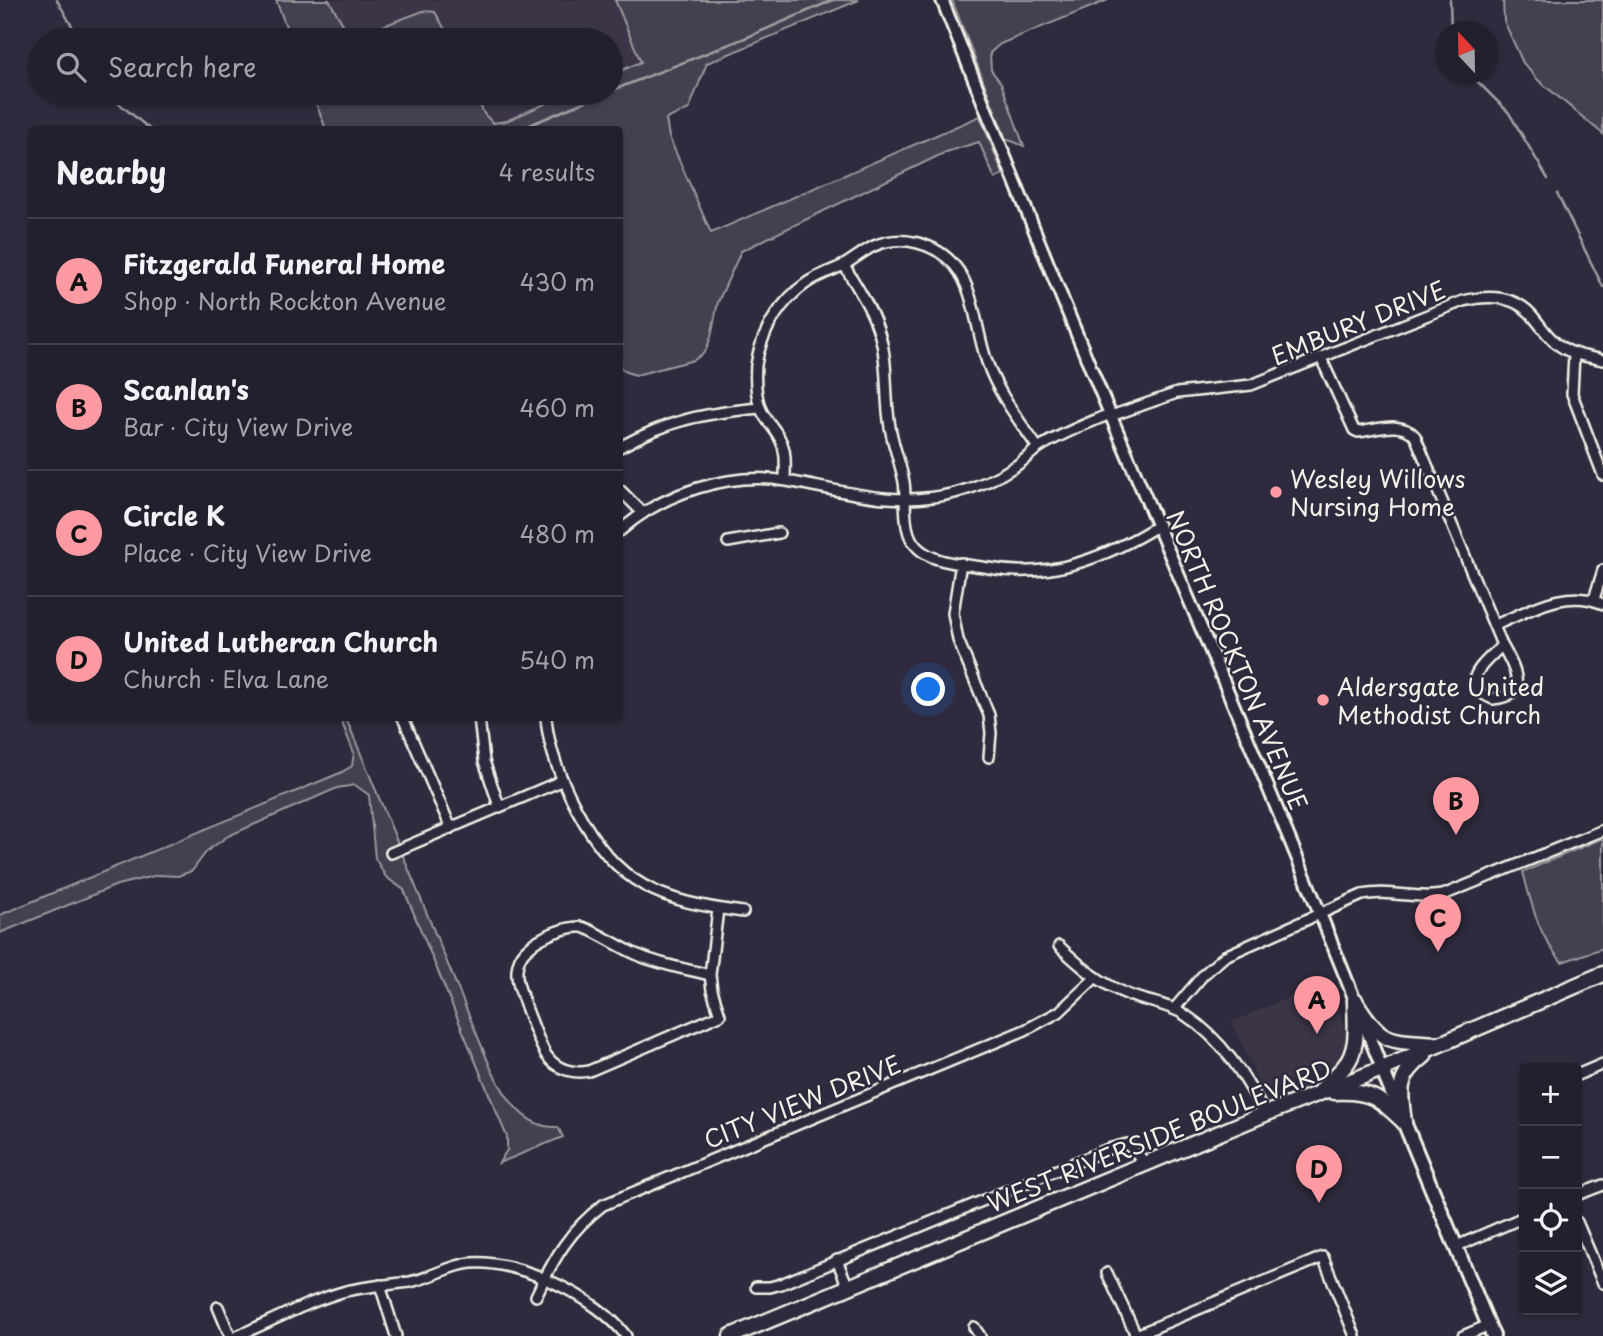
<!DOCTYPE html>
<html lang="en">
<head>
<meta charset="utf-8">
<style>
	body { margin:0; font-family:"Playpen Sans",sans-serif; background:#2b2836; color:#f1f3f6 }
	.controls { position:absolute; right:21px; bottom:21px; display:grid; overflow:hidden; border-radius:7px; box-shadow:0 2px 5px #0004 }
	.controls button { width:63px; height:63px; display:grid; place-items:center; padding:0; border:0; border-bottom:2px solid #403e4a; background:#23202e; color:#f1f3f6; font:35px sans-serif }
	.compass { position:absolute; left:1435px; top:21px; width:63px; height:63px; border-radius:50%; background:#23202e; box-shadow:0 2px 5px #0004; rotate:338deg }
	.you { position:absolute; left:929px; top:690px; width:24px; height:24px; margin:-18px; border:5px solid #fff; border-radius:50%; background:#1a73e8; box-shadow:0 0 0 10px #1a73e833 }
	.badge { display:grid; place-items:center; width:46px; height:46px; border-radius:50%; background:#ff9aa2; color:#111; font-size:23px; font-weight:700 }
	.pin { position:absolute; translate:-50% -58px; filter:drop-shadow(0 2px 4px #0008) }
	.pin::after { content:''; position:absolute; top:37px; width:24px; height:21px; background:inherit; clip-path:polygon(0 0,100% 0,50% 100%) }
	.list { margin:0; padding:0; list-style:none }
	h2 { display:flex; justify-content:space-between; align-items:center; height:91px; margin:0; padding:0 28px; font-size:30px }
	h2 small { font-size:23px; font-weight:400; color:#a3a3aa }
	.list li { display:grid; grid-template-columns:46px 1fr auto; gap:21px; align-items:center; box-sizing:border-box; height:126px; padding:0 28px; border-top:2px solid #403e4a }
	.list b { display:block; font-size:26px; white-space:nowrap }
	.list p { margin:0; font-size:23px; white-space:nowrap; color:#a3a3aa }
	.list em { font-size:23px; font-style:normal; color:#a3a3aa }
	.icon { flex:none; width:38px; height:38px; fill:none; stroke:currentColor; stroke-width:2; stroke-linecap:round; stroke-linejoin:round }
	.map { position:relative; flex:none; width:1603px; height:1336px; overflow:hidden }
	.search { position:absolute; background:#23202e; box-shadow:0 2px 5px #0004; left:28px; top:28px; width:595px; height:77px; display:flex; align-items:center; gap:18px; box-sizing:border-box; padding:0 24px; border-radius:38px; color:#a3a3aa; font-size:26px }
	.panel { position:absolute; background:#23202e; box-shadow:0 2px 5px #0004; left:28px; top:126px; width:595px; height:595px; border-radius:7px }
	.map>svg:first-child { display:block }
	.built { fill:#3b3647 }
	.green { fill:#454050; stroke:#9c989c; stroke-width:2 }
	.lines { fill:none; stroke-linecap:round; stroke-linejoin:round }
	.stream { stroke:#a19ea0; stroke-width:2.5 }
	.minor-casing { stroke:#f4f1e8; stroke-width:14 }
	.tertiary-casing { stroke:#f4f1e8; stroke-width:16 }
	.secondary-casing { stroke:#f4f1e8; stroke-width:18 }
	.primary-casing { stroke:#f4f1e8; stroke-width:19 }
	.minor { stroke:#2f2a3d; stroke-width:9 }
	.tertiary { stroke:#2f2a3d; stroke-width:10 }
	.secondary { stroke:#2f2a3d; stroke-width:12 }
	.primary { stroke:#2f2a3d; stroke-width:14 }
	.poi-dot { fill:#ff9aa2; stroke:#2f2a3d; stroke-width:2.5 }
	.labels { text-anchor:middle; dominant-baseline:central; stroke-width:5; stroke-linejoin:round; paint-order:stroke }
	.street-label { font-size:24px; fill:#f4f1e8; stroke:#2f2a3d }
	.poi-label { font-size:24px; fill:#f4f1e8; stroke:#2f2a3d; text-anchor:start }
</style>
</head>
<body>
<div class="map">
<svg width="1603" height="1336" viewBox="0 0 1603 1336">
	<rect width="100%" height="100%" fill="#2f2a3d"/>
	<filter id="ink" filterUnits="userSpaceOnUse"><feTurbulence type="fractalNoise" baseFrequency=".0143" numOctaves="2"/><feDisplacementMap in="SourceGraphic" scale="14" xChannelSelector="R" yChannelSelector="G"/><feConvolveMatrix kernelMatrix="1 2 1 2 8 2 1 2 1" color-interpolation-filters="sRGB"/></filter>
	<g filter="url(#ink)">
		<g class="built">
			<polygon points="277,0 615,0 644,69 611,82 611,40 293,40"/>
			<polygon points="314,93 585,93 494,130"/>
			<polygon points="1331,979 1347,1036 1346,1046 1341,1061 1263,1092 1232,1022"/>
		</g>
		<g class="green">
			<polygon points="276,0 329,0 351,38 423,11 435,12 451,40 291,40"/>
			<polygon points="615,0 859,0 707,63 689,109 666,119 669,137 711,233 980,116 1003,174 995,179 979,142 946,152 741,251 718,302 711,337 705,352 694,360 636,375 626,372 620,367 620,130 326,129 312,93 475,93 484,114 493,123 506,121 570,93 611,93 611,75 641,62"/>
			<polygon points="952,0 1108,0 1000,44 990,53 991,70 1001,83 1024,146 1006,139"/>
			<polygon points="1503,0 1603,0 1603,134 1538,80 1523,63 1504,21"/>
			<path d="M 340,718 L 346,718 L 492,1071 C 506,1097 524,1129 558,1127 L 563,1137 L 499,1163 L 507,1150 L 507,1137 L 404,890 L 386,877 L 375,858 L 369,795 L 355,785 L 337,788 L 228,836 L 207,851 L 192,871 L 178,876 L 158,875 L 117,885 L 0,933 L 0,915 L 340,773 L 352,766 L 354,753 Z"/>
			<path d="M 1603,838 L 1603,948 L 1562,962 C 1538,936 1532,905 1523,872 Z"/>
		</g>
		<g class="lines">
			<g class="stream">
				<polyline points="57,0 80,40"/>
				<polyline points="1450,0 1451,32"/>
				<polyline points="1470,74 1509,113 1548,179"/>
				<polyline points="611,91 750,36 833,0"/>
				<polyline points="110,93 116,101 151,130"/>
				<polyline points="518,130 605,93"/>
				<polyline points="1557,193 1603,287"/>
			</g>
			<g class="minor-casing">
				<g id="minor">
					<path d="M 844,265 C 857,287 873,310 880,336 C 888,363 885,392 889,420 C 891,441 900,461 904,482 C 907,502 901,533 918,548 C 934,564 967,564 989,568 C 1051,580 1107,557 1159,525"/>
					<polyline points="1574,354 1572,394 1603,475"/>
					<path d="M 1321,358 L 1354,430 L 1358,432 C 1376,430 1401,420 1415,436 L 1502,645 C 1514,666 1531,696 1493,699 C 1453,683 1488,661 1502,645"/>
					<path d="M 1111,416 L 1177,393 L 1251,385 L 1463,301 C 1487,295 1513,295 1531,314 C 1539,323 1546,335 1556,343 C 1570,355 1586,356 1603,360"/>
					<path d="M 620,447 C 669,420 704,413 760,408"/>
					<path d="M 785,480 C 785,466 787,452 780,439 C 775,428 764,419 760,407 C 756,395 755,378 756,365 C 761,332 780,301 808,282 C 819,275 830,271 842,266 C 853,260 862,252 874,246 C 901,234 936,243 955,266 C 975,290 976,332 987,362 C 998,394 1019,420 1038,448"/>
					<polyline points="620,490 643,513"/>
					<path d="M 620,531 C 662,493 730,471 787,481 C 845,491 896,508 955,493 C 977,487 999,477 1017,465 C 1025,460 1031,453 1038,448 C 1060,434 1086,424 1110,414"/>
					<polyline points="728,542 779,533"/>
					<polyline points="961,563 953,613 958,640 989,715 991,733 989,757"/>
					<polyline points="1594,599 1603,570"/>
					<path d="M 1495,625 C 1529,611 1566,587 1603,604"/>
					<polyline points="403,718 451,828"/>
					<polyline points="479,718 484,761 499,806"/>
					<path d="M 546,718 C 549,751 561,779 576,808 C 617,886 659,901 743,912"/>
					<polyline points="391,853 561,781"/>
					<path d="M 1059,946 C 1081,967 1101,984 1129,995 C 1147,1002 1169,1004 1185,1015 C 1223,1040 1244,1075 1265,1114"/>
					<path d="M 710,975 C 686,969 661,965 638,955 C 626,951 589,927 581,927 C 566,926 539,937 528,948 C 518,956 515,970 518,982 C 519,990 542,1051 547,1056 C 557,1070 574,1074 589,1071 L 720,1015 L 712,990 L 710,975 L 718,909"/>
					<path d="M 1174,1009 L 1204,974 L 1225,956 L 1362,895 C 1390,889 1416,900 1443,895 L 1603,830"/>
					<polyline points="1577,1075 1603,1064"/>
					<polyline points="1577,1195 1603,1185"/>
					<polyline points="1577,1222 1603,1283"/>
					<polyline points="1457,1246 1524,1217"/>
					<polyline points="837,1260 848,1287"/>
					<polyline points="1107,1273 1136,1335"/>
					<polyline points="380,1285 396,1336"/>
					<polyline points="756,1287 770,1287 781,1284 1108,1149 1127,1144 1146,1163"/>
					<path d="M 536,1296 C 554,1258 569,1231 603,1205 L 1025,1030 L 1059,1012 L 1095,978"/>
					<polyline points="218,1307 230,1336"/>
					<polyline points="974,1327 980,1336"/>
					<path d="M 237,1336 C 272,1321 309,1301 346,1291 C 367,1286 388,1285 410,1282 C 431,1278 450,1265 471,1263 C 518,1259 599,1298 626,1336"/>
					<polyline points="1134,1336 1323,1257 1355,1336"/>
					<polyline points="1463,1336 1489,1325"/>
				</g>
			</g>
			<g class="tertiary-casing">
				<path id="tertiary" d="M 942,0 C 998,138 1052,277 1110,414 C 1203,632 1296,849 1382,1069"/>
			</g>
			<g class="secondary-casing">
				<polyline id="secondary" points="1382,1069 1493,1336"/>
			</g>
			<g class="primary-casing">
				<g id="primary">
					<path d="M 1355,1001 C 1382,1044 1386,1040 1435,1044"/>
					<path d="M 1320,1092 C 1327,1083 1336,1076 1344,1067 C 1360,1049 1355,1023 1355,1000"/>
					<path d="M 1334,1092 C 1370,1090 1379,1098 1404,1122"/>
					<path d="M 1404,1122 C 1400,1090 1396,1078 1424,1056"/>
					<polyline points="731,1336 1265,1114 1382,1069 1603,974"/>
				</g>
			</g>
			<use href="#minor" class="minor"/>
			<use href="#tertiary" class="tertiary"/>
			<use href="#secondary" class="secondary"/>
			<use href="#primary" class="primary"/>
		</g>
	</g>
	<g class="poi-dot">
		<circle cx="1276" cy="492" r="7"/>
		<circle cx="1323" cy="700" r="7"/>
	</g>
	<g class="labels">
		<g class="street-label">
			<text transform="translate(1358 322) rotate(-22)">EMBURY DRIVE</text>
			<text transform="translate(1238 660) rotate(67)">NORTH ROCKTON AVENUE</text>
			<text transform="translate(802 1101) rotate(-22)">CITY VIEW DRIVE</text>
			<text transform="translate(1159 1135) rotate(-22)">WEST RIVERSIDE BOULEVARD</text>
		</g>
		<g class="poi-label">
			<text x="1290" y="478">Wesley Willows<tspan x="1290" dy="28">Nursing Home</tspan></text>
			<text x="1337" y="686">Aldersgate United<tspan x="1337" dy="28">Methodist Church</tspan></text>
		</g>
	</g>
</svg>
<div class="controls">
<button>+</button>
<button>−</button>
<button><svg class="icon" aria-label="locate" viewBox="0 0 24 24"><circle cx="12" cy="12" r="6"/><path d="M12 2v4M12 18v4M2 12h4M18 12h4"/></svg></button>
<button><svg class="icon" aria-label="layers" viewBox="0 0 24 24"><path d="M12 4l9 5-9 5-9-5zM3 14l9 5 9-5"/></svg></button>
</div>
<svg class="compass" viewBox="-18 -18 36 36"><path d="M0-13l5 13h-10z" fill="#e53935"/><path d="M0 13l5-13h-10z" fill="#a3a3aa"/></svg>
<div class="you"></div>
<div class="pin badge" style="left:1317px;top:1034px">A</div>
<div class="pin badge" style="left:1456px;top:835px">B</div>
<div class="pin badge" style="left:1438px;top:952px">C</div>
<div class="pin badge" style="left:1319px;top:1203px">D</div>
<div class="search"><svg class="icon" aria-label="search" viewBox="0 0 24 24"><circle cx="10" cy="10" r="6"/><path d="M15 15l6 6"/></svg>Search here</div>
<section class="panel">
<h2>Nearby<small>4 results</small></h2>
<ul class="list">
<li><span class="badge">A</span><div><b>Fitzgerald Funeral Home</b><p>Shop · North Rockton Avenue</p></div><em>430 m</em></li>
<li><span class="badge">B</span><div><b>Scanlan's</b><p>Bar · City View Drive</p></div><em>460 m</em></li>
<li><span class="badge">C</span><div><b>Circle K</b><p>Place · City View Drive</p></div><em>480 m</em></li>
<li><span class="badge">D</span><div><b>United Lutheran Church</b><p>Church · Elva Lane</p></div><em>540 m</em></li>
</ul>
</section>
</div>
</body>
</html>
